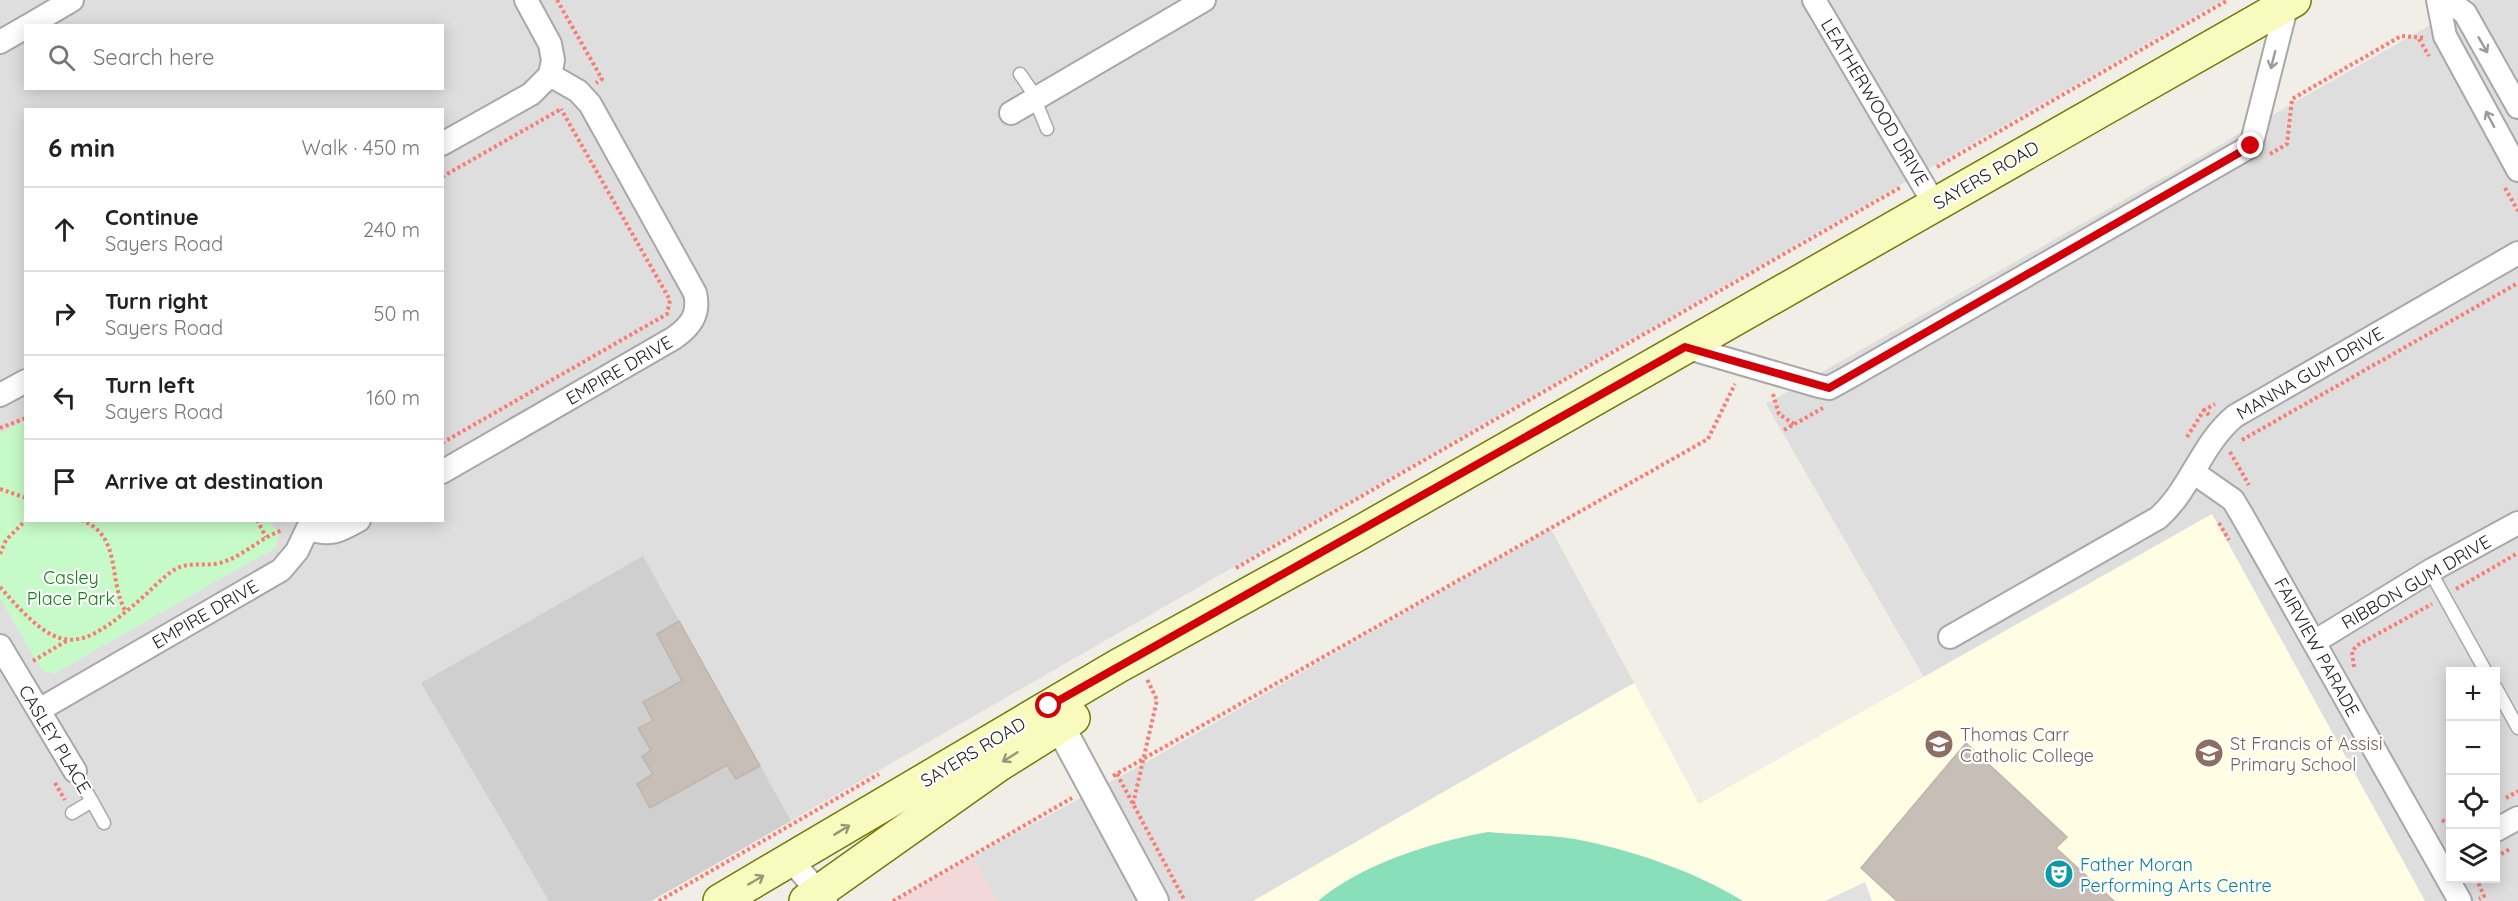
<!DOCTYPE html>
<html lang="en">
<head>
<meta charset="utf-8">
<style>
	body { margin:0; font-family:Quicksand,sans-serif; background:#f2f2f2; color:#222 }
	.controls { position:absolute; right:18px; bottom:18px; display:grid; overflow:hidden; border-radius:0px; box-shadow:0 3px 15px #0003 }
	.controls button { width:54px; height:54px; display:grid; place-items:center; padding:0; border:0; border-bottom:2px solid #e0e0e0; background:#fff; color:#222; font:30px sans-serif }
	.stop { position:absolute; width:18px; height:18px; margin:-14px; border:4px solid #d20109; border-radius:50%; background:#fff }
	.stop.end { background:#d20109; border-color:#fff; box-shadow:0 2px 6px #0008 }
	.list { margin:0; padding:0; list-style:none }
	h2 { display:flex; justify-content:space-between; align-items:center; height:78px; margin:0; padding:0 24px; font-size:26px }
	h2 small { font-size:20px; font-weight:400; color:#767676 }
	.list li { display:grid; grid-template-columns:39px 1fr auto; gap:18px; align-items:center; box-sizing:border-box; height:84px; padding:0 24px; border-top:2px solid #e0e0e0 }
	.list b { display:block; font-size:22px; white-space:nowrap }
	.list p { margin:0; font-size:20px; white-space:nowrap; color:#767676 }
	.list em { font-size:20px; font-style:normal; color:#767676 }
	.icon { flex:none; width:33px; height:33px; fill:none; stroke:currentColor; stroke-width:2; stroke-linecap:round; stroke-linejoin:round }
	.map { position:relative; flex:none; width:2518px; height:901px; overflow:hidden }
	.search { position:absolute; background:#fff; box-shadow:0 3px 15px #0003; left:24px; top:24px; width:420px; height:66px; display:flex; align-items:center; gap:15px; box-sizing:border-box; padding:0 21px; border-radius:0px; color:#767676; font-size:22px }
	.panel { position:absolute; background:#fff; box-shadow:0 3px 15px #0003; left:24px; top:108px; width:420px; height:414px; border-radius:0px }
	.map>svg:first-child { display:block }
	.residential { fill:#dfdede; fill-rule:evenodd }
	.commercial { fill:#f2d8d8 }
	.education { fill:#fffee4 }
	.religious { fill:#cfcfcf }
	.park { fill:#c7fac9 }
	.pitch { fill:#88dfba }
	.parking { fill:#e1e1e1 }
	.building { fill:#c6beb7; stroke:#c3b4aa; stroke-width:1.5 }
	.lines { fill:none; stroke-linecap:round; stroke-linejoin:round }
	.service-casing { stroke:#a8a8a8; stroke-width:15 }
	.minor-casing { stroke:#a8a8a8; stroke-width:26 }
	.tertiary-casing { stroke:#a8a8a8; stroke-width:32 }
	.secondary-casing { stroke:#737b06; stroke-width:36 }
	.path { stroke:#f97b72; stroke-width:4; stroke-dasharray:3 3; stroke-linecap:butt }
	.service { stroke:#fff; stroke-width:12 }
	.minor { stroke:#fff; stroke-width:22 }
	.tertiary { stroke:#fff; stroke-width:28 }
	.secondary { stroke:#f9fabe; stroke-width:33 }
	.oneway { stroke:#9b9b9b }
	.oneway2 { stroke:#989877 }
	.route { stroke:#d20109; stroke-width:8 }
	.labels { text-anchor:middle; dominant-baseline:central; stroke-width:4.5; stroke-linejoin:round; paint-order:stroke }
	.street-label { font-size:18px; fill:#212121; stroke:#fff }
	.park-label { font-size:18px; fill:#0d8212; stroke:#fff }
	.education-label { font-size:18px; fill:#785e54; stroke:#fff; text-anchor:start }
	.culture-label { font-size:18px; fill:#0d838f; stroke:#fff; text-anchor:start }
</style>
</head>
<body>
<div class="map">
<svg width="2518" height="901" viewBox="0 0 2518 901">
	<rect width="100%" height="100%" fill="#f1eee8"/>
	<g class="residential">
		<path d="M 0,0 L 2223,0 L 651,901 L 0,901 ZM 26,26 L 442,26 L 442,88 L 26,88 ZM 26,110 L 442,110 L 442,520 L 26,520 Z"/>
		<path d="M 2474,0 L 2518,0 L 2518,901 L 2425,901 L 2212,514 L 1925,679 L 1766,404 ZM 2450,672 L 2496,672 L 2496,878 L 2450,878 Z"/>
		<polygon points="1551,529 1634,683 1253,901 997,901 973,857 1150,760"/>
	</g>
	<polygon class="commercial" points="973,857 997,901 897,901"/>
	<polygon class="education" points="2212,514 2425,901 1253,901 1634,683 1699,804"/>
	<polygon class="religious" points="643,556 791,821 651,901 549,901 421,683"/>
	<polygon class="park" points="25,420 26,520 271,521 279,535 275,548 54,674 42,671 0,598 0,434"/>
	<path class="pitch" d="M 1488,832 C 1516,835 1547,834 1575,839 C 1632,850 1694,871 1743,901 L 1318,901 C 1362,864 1432,842 1488,832 Z"/>
	<polygon class="parking" points="1865,882 1872,901 1825,901"/>
	<g class="building">
		<polygon points="679,621 760,766 736,779 727,765 650,808 637,784 653,774 642,757 651,750 638,728 653,721 643,702 682,681 657,634"/>
		<polygon points="1966,743 2067,837 2056,848 2114,901 1897,901 1861,868"/>
	</g>
	<g class="lines">
		<g class="service-casing">
			<g id="service">
				<polyline points="1020,74 1031,90 1047,129"/>
				<polyline points="2430,571 2486,672"/>
				<polyline points="2496,688 2518,728"/>
				<polyline points="75,771 104,823"/>
				<polyline points="72,813 92,801"/>
			</g>
		</g>
		<g class="minor-casing">
			<g id="minor">
				<polyline points="1814,0 1935,205"/>
				<polyline points="2438,0 2445,36 2518,170"/>
				<polyline points="2447,0 2465,13 2518,107"/>
				<polyline points="28,26 72,0"/>
				<polyline points="0,42 26,27"/>
				<polyline points="1011,113 1204,0"/>
				<polyline points="442,144 531,94 550,75 553,60 550,44 526,0"/>
				<polyline points="1685,347 1819,386 1829,388 1849,377 2251,146 2287,4"/>
				<polyline points="0,395 26,381"/>
				<path d="M 442,472 L 674,338 C 691,326 700,314 695,293 L 590,104 L 578,91 L 550,75"/>
				<polyline points="2193,472 2233,500 2242,515 2460,901"/>
				<path d="M 1950,637 L 2158,518 C 2191,489 2201,444 2235,416 L 2518,253"/>
				<polyline points="2314,642 2430,571 2518,523"/>
				<polyline points="0,646 75,771"/>
				<path d="M 39,710 L 281,570 L 297,551 L 308,528 C 329,537 340,531 359,520"/>
				<polyline points="2496,830 2518,818"/>
				<polyline points="791,860 826,901"/>
			</g>
		</g>
		<g class="tertiary-casing">
			<polyline id="tertiary" points="1050,708 1154,901"/>
		</g>
		<g class="secondary-casing">
			<g id="secondary">
				<polyline points="720,901 1118,666 1354,536 2294,0"/>
				<polyline points="806,901 998,765 1073,718"/>
			</g>
		</g>
		<g class="path">
			<polyline points="557,0 602,79 596,83"/>
			<polyline points="2419,39 2429,56"/>
			<polyline points="2270,154 2287,144 2292,99 2401,36 2425,38"/>
			<polyline points="1937,167 2228,0"/>
			<polyline points="442,177 561,109"/>
			<polyline points="2505,188 2518,211"/>
			<polyline points="1773,394 1779,414 1794,424"/>
			<polyline points="2209,415 2204,410 2215,404"/>
			<polyline points="0,428 26,418"/>
			<polyline points="1784,430 1823,408"/>
			<polyline points="2187,437 2204,410"/>
			<polyline points="2242,440 2518,283"/>
			<polyline points="442,443 667,314 670,300 561,109"/>
			<polyline points="2230,452 2249,485"/>
			<polyline points="0,489 26,498"/>
			<path d="M 81,520 C 123,536 107,579 126,612"/>
			<polyline points="257,520 266,537"/>
			<polyline points="2219,523 2229,540"/>
			<polyline points="0,554 6,540 26,520"/>
			<polyline points="1236,568 1901,187"/>
			<path d="M 0,587 C 59,655 76,656 143,597 C 153,588 163,577 174,570 C 190,560 207,568 223,562 C 245,555 261,537 283,530"/>
			<polyline points="2456,589 2518,553"/>
			<polyline points="33,661 68,640"/>
			<polyline points="2354,667 2352,652 2356,646 2432,604"/>
			<polyline points="1117,774 1185,901"/>
			<polyline points="1113,776 1708,439 1735,384"/>
			<polyline points="55,783 65,800"/>
			<polyline points="2506,798 2518,791"/>
			<polyline points="1133,804 1157,700 1147,679"/>
			<polyline points="2442,820 2450,825"/>
			<polyline points="2496,857 2510,849"/>
			<polyline points="2476,878 2484,896 2479,899"/>
			<polyline points="659,901 879,774"/>
			<polyline points="893,901 1072,798"/>
		</g>
		<use href="#service" class="service"/>
		<use href="#minor" class="minor"/>
		<use href="#tertiary" class="tertiary"/>
		<use href="#secondary" class="secondary"/>
	</g>
	<defs><path id="oneway-shaft" d="M-6 0H5M1.5-3L5.5 0L1.5 3" fill="none" stroke-width="1.6" stroke-linecap="round" stroke-linejoin="round" transform="scale(1.5)"/></defs>
	<g class="oneway">
		<use href="#oneway-shaft" transform="translate(2483 45) rotate(60)"/>
		<use href="#oneway-shaft" transform="translate(2273 60) rotate(104)"/>
		<use href="#oneway-shaft" transform="translate(2490 119) rotate(-118)"/>
	</g>
	<g class="oneway2">
		<use href="#oneway-shaft" transform="translate(1010 757) rotate(148)"/>
		<use href="#oneway-shaft" transform="translate(842 830) rotate(-31)"/>
		<use href="#oneway-shaft" transform="translate(756 880) rotate(-30)"/>
	</g>
	<g class="lines">
		<polyline class="route" points="1049,706 1685,347 1829,388 2251,146"/>
	</g>
	<defs>
		<g id="school-disc" transform="scale(1.5)"><circle r="9.5" fill="#8d6e63" stroke="#fff"/><path d="M0-5L7-2L0 1L-7-2ZM-4 1L0 2.5L4 1V4Q0 6-4 4Z" fill="#fff"/></g>
		<g id="theatre-disc" transform="scale(1.5)"><circle r="9.5" fill="#0f9aa8" stroke="#fff"/><path d="M-5-5.5Q0-4 5-5.5V0Q5 5 0 6Q-5 5-5 0ZM-3.3-2.5H-1v1.5H-3.3ZM1-2.5H3.3v1.5H1ZM-2.8 1Q0 5.5 2.8 1Z" fill="#fff"/></g>
	</defs>
	<g fill-rule="evenodd">
		<use href="#school-disc" x="1939" y="744"/>
		<use href="#school-disc" x="2209" y="753"/>
		<use href="#theatre-disc" x="2059" y="874"/>
	</g>
	<g class="labels">
		<g class="street-label">
			<text transform="translate(1875 102) rotate(59)">LEATHERWOOD DRIVE</text>
			<text transform="translate(1986 175) rotate(-30)">SAYERS ROAD</text>
			<text transform="translate(619 370) rotate(-30)">EMPIRE DRIVE</text>
			<text transform="translate(2310 373) rotate(-30)">MANNA GUM DRIVE</text>
			<text transform="translate(2416 582) rotate(-30)">RIBBON GUM DRIVE</text>
			<text transform="translate(205 614) rotate(-30)">EMPIRE DRIVE</text>
			<text transform="translate(2317 647) rotate(61)">FAIRVIEW PARADE</text>
			<text transform="translate(55 739) rotate(59)">CASLEY PLACE</text>
			<text transform="translate(973 752) rotate(-31)">SAYERS ROAD</text>
		</g>
		<g class="park-label">
			<text x="71" y="577">Casley<tspan x="71" dy="21">Place Park</tspan></text>
		</g>
		<g class="education-label">
			<text x="1960" y="734">Thomas Carr<tspan x="1960" dy="21">Catholic College</tspan></text>
			<text x="2230" y="743">St Francis of Assisi<tspan x="2230" dy="21">Primary School</tspan></text>
		</g>
		<g class="culture-label">
			<text x="2080" y="864">Father Moran<tspan x="2080" dy="21">Performing Arts Centre</tspan></text>
		</g>
	</g>
</svg>
<div class="controls">
<button>+</button>
<button>−</button>
<button><svg class="icon" aria-label="locate" viewBox="0 0 24 24"><circle cx="12" cy="12" r="6"/><path d="M12 2v4M12 18v4M2 12h4M18 12h4"/></svg></button>
<button><svg class="icon" aria-label="layers" viewBox="0 0 24 24"><path d="M12 4l9 5-9 5-9-5zM3 14l9 5 9-5"/></svg></button>
</div>
<div class="stop" style="left:1049px;top:706px"></div>
<div class="stop end" style="left:2251px;top:146px"></div>
<div class="search"><svg class="icon" aria-label="search" viewBox="0 0 24 24"><circle cx="10" cy="10" r="6"/><path d="M15 15l6 6"/></svg>Search here</div>
<section class="panel">
<h2>6 min<small>Walk · 450 m</small></h2>
<ul class="list">
<li><svg class="icon" aria-label="ahead" viewBox="0 0 24 24"><path d="M12 20V5M6 11l6-6 6 6"/></svg><div><b>Continue</b><p>Sayers Road</p></div><em>240 m</em></li>
<li><svg class="icon" aria-label="right" viewBox="0 0 24 24"><path d="M7 20v-9h11M14 6l5 5-5 5"/></svg><div><b>Turn right</b><p>Sayers Road</p></div><em>50 m</em></li>
<li><svg class="icon" aria-label="left" viewBox="0 0 24 24"><path d="M17 20v-9H6M10 6l-5 5 5 5"/></svg><div><b>Turn left</b><p>Sayers Road</p></div><em>160 m</em></li>
<li><svg class="icon" aria-label="arrive" viewBox="0 0 24 24"><path d="M6 21V4h12l-3 4 3 4H6"/></svg><div><b>Arrive at destination</b></div></li>
</ul>
</section>
</div>
</body>
</html>
